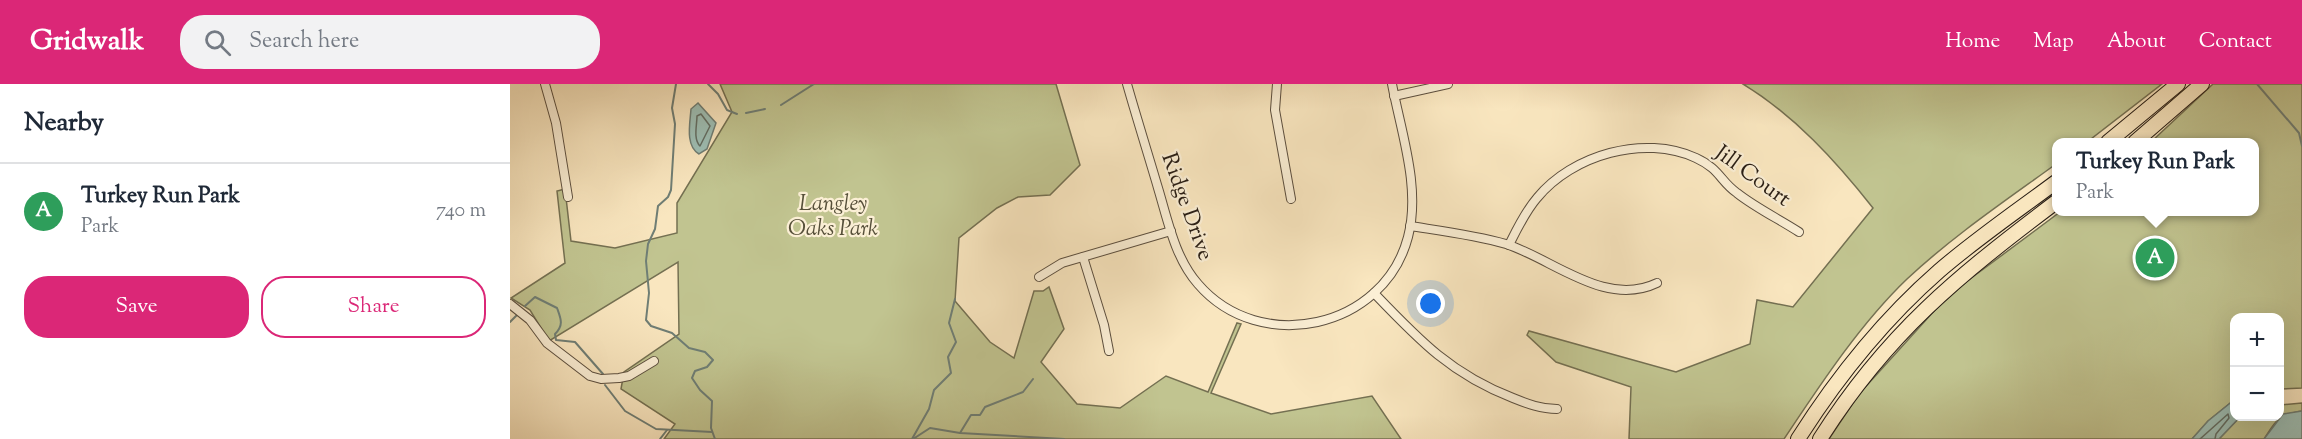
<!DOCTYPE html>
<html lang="en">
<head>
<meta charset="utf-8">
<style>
	body { margin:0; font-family:"Sorts Mill Goudy",serif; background:#f2f2f3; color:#1f2937 }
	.controls { position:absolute; right:18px; bottom:18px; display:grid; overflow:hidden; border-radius:12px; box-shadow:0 6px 24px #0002 }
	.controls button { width:54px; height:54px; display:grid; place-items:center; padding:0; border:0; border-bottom:2px solid #e0e1e3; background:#fff; color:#1f2937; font:30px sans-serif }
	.you { position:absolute; left:921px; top:220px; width:21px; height:21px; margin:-15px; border:4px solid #fff; border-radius:50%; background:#1a73e8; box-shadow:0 0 0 9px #1a73e833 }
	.badge { display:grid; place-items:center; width:39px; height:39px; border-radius:50%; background:#db2777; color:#fff; font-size:20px; font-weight:700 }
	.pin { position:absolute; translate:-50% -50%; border:3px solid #fff; box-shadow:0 2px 6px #0006 }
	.popup { position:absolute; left:1542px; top:54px; width:207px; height:78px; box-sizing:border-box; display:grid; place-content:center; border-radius:12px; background:#fff; filter:drop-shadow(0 2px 4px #0005); font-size:20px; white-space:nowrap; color:#747a83 }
	.popup b { font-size:22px; color:#1f2937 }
	.popup::after { content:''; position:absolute; left:50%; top:100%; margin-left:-12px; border:12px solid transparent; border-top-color:#fff }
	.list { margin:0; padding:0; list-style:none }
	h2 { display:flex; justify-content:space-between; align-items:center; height:78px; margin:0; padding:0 24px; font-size:26px }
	h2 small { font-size:20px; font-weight:400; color:#747a83 }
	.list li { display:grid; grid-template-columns:39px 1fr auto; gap:18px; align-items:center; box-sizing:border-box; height:96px; padding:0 24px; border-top:2px solid #e0e1e3 }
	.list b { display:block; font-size:22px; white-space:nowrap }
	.list p { margin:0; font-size:20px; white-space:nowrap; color:#747a83 }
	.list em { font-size:20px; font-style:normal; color:#747a83 }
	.actions { display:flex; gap:12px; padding:18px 24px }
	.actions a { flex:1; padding:14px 0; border:2px solid #db2777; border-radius:24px; text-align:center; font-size:21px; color:#db2777 }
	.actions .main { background:#db2777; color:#fff }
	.icon { flex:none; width:33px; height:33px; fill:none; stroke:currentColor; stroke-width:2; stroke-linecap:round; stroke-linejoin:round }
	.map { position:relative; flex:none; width:1792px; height:355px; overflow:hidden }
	header { display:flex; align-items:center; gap:36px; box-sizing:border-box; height:84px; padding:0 30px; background:#db2777; color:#fff }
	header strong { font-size:28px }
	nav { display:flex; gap:33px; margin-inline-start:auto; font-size:21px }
	.search { width:420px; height:54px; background:#f2f2f3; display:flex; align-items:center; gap:15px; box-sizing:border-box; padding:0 21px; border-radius:24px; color:#747a83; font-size:22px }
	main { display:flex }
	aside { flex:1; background:#fff }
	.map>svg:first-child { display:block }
	.green { fill:#c1c490; stroke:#747052; stroke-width:1.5 }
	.water { fill:#9ebfb5; stroke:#6f7e75; stroke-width:1.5 }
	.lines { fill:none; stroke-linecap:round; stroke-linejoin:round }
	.shore { stroke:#636e64; stroke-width:1.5 }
	.stream { stroke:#6f7e75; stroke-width:2 }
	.minor-casing { stroke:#5c4f3f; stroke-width:10 }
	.motorway-casing { stroke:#281d14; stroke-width:16 }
	.minor { stroke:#fbefd5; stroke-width:8 }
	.motorway { stroke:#f9e6bf; stroke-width:14 }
	.labels { text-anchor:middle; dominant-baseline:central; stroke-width:4.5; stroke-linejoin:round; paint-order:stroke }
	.street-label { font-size:22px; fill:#281d14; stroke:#fbefd5 }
	.park-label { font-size:22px; font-style:italic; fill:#564f39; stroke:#fbefd5 }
</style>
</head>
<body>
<header>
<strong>Gridwalk</strong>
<div class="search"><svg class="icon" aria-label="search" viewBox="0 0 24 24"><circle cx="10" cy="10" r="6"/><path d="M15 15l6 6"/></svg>Search here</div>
<nav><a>Home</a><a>Map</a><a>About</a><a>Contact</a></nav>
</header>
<main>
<aside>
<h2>Nearby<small></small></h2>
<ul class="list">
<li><span class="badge" style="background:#2e9e5b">A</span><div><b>Turkey Run Park</b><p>Park</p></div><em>740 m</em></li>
</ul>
<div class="actions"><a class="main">Save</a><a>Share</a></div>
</aside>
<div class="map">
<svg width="1792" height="355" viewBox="0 0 1792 355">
	<rect width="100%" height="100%" fill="#f9e6bf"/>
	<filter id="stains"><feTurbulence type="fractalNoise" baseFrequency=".00333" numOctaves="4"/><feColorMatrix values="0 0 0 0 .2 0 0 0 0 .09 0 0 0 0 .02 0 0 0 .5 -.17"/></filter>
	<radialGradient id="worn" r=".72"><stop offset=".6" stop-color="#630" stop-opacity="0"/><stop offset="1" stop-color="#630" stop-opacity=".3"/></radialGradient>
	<g class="green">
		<polygon points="210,0 546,0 570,81 540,111 508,113 487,124 449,154 445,217 480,258 504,274 524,207 533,207 539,203 554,245 531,278 567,320 610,324 656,292 698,308 727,239 731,240 701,309 761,330 862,312 891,355 154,355 165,340 111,305 114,288 169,250 168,178 39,257 20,226 1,214 55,179 47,107 55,105 61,157 105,164 167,149 167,119 222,28"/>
		<path d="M 1233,0 L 1652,0 L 1577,58 L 1546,58 L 1546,80 C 1495,117 1443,152 1397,195 C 1350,240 1310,301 1274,355 L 1119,355 L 1121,303 L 1046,278 L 1017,251 L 1019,247 L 1166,288 L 1171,286 L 1240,260 L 1247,216 L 1283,223 L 1363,124 C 1326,77 1284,31 1233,0 Z"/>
		<polygon points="1703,0 1792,0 1792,304 1770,305 1770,234 1724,234 1724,316 1698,337 1682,355 1319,355 1349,310 1425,226 1456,198 1550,128 1744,128 1744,58 1641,58"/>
		<path d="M 1792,319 L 1792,327 C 1768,331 1767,335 1754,355 L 1709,355 L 1730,333 L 1770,332 L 1770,321 Z"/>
	</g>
	<g class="water">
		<path d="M 188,19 L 206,39 L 197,65 L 189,70 C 175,62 180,39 181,25 Z"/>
		<polygon points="1724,316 1724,332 1730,333 1709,355 1682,355 1698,337"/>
		<polygon points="1792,327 1792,355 1754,355 1773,330"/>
	</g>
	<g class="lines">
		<g class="shore">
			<path d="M 191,30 L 200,42 L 190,62 C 183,55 187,41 187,32 Z"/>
			<polyline points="1690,355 1718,330 1719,334 1706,350 1705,355"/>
		</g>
		<g class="stream">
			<polyline points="166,0 162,24 165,40 161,106 158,113 148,122 145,145 138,160 136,177 139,209 136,236 141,242 162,249 179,264 195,268 203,276 197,283 185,287 182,294 190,306 202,317 201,344 205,355"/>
			<polyline points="198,0 208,10 217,26 227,30"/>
			<polyline points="1747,0 1789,49 1792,62"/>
			<polyline points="271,21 304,0"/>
			<polyline points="236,29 255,25"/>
			<path d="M 15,222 L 25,213 L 47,224 C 51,235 54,241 45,250 L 46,256 L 65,258 L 93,290"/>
			<polyline points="0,238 8,230"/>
			<polyline points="95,301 115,327 146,345 202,348"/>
			<polyline points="450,349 461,331 470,331 475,323 513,308 523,295"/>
			<polyline points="150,355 157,346"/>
			<polyline points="402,355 419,325 424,306 441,289 438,273 446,258 439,239 445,215"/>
			<polyline points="403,355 420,344 450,349 554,355"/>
		</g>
		<g class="minor-casing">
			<g id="minor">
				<polyline points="35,0 46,39 58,113"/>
				<path d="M 617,0 C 627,35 638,70 648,104 C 658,137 665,174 688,200 C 750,272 874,245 898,153 C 911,104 891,48 882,0"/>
				<polyline points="767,0 765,26 781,115"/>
				<polyline points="884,12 938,0"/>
				<path d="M 900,142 C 932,147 965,151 996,160 C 1043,175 1095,224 1147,199"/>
				<path d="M 999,161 C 1007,145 1015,128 1027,114 C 1062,71 1134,50 1186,74 C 1210,85 1210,97 1227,109 C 1246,124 1269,135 1289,148"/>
				<polyline points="573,173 594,241 599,267"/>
				<polyline points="529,193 552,179 661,147"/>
				<path d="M 864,209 C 909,256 941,290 1003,314 C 1018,320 1031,325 1047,325"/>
				<polyline points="0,220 20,236 37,259 80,292 91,295 109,294 119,292 144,277"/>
			</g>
		</g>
		<g class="motorway-casing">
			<g id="motorway">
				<polyline points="1598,58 1668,0"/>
				<polyline points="1625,58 1692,0"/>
				<path d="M 1288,355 C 1328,292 1373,236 1429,187 C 1466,155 1507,127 1546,98"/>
				<path d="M 1310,355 C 1377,249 1448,192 1546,118"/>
			</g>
		</g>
		<use href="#minor" class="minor"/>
		<use href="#motorway" class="motorway"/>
	</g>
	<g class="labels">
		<g class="street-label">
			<text transform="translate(1242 93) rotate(36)">Jill Court</text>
			<text transform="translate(676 123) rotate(70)">Ridge Drive</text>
		</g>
		<g class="park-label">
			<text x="323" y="121">Langley<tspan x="323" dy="25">Oaks Park</tspan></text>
		</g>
	</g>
	<rect width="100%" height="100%" filter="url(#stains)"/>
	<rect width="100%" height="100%" fill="url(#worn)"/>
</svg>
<div class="controls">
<button>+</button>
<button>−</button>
</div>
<div class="you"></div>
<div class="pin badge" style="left:1645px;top:174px;background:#2e9e5b">A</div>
<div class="popup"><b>Turkey Run Park</b>Park</div>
</div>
</main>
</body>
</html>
